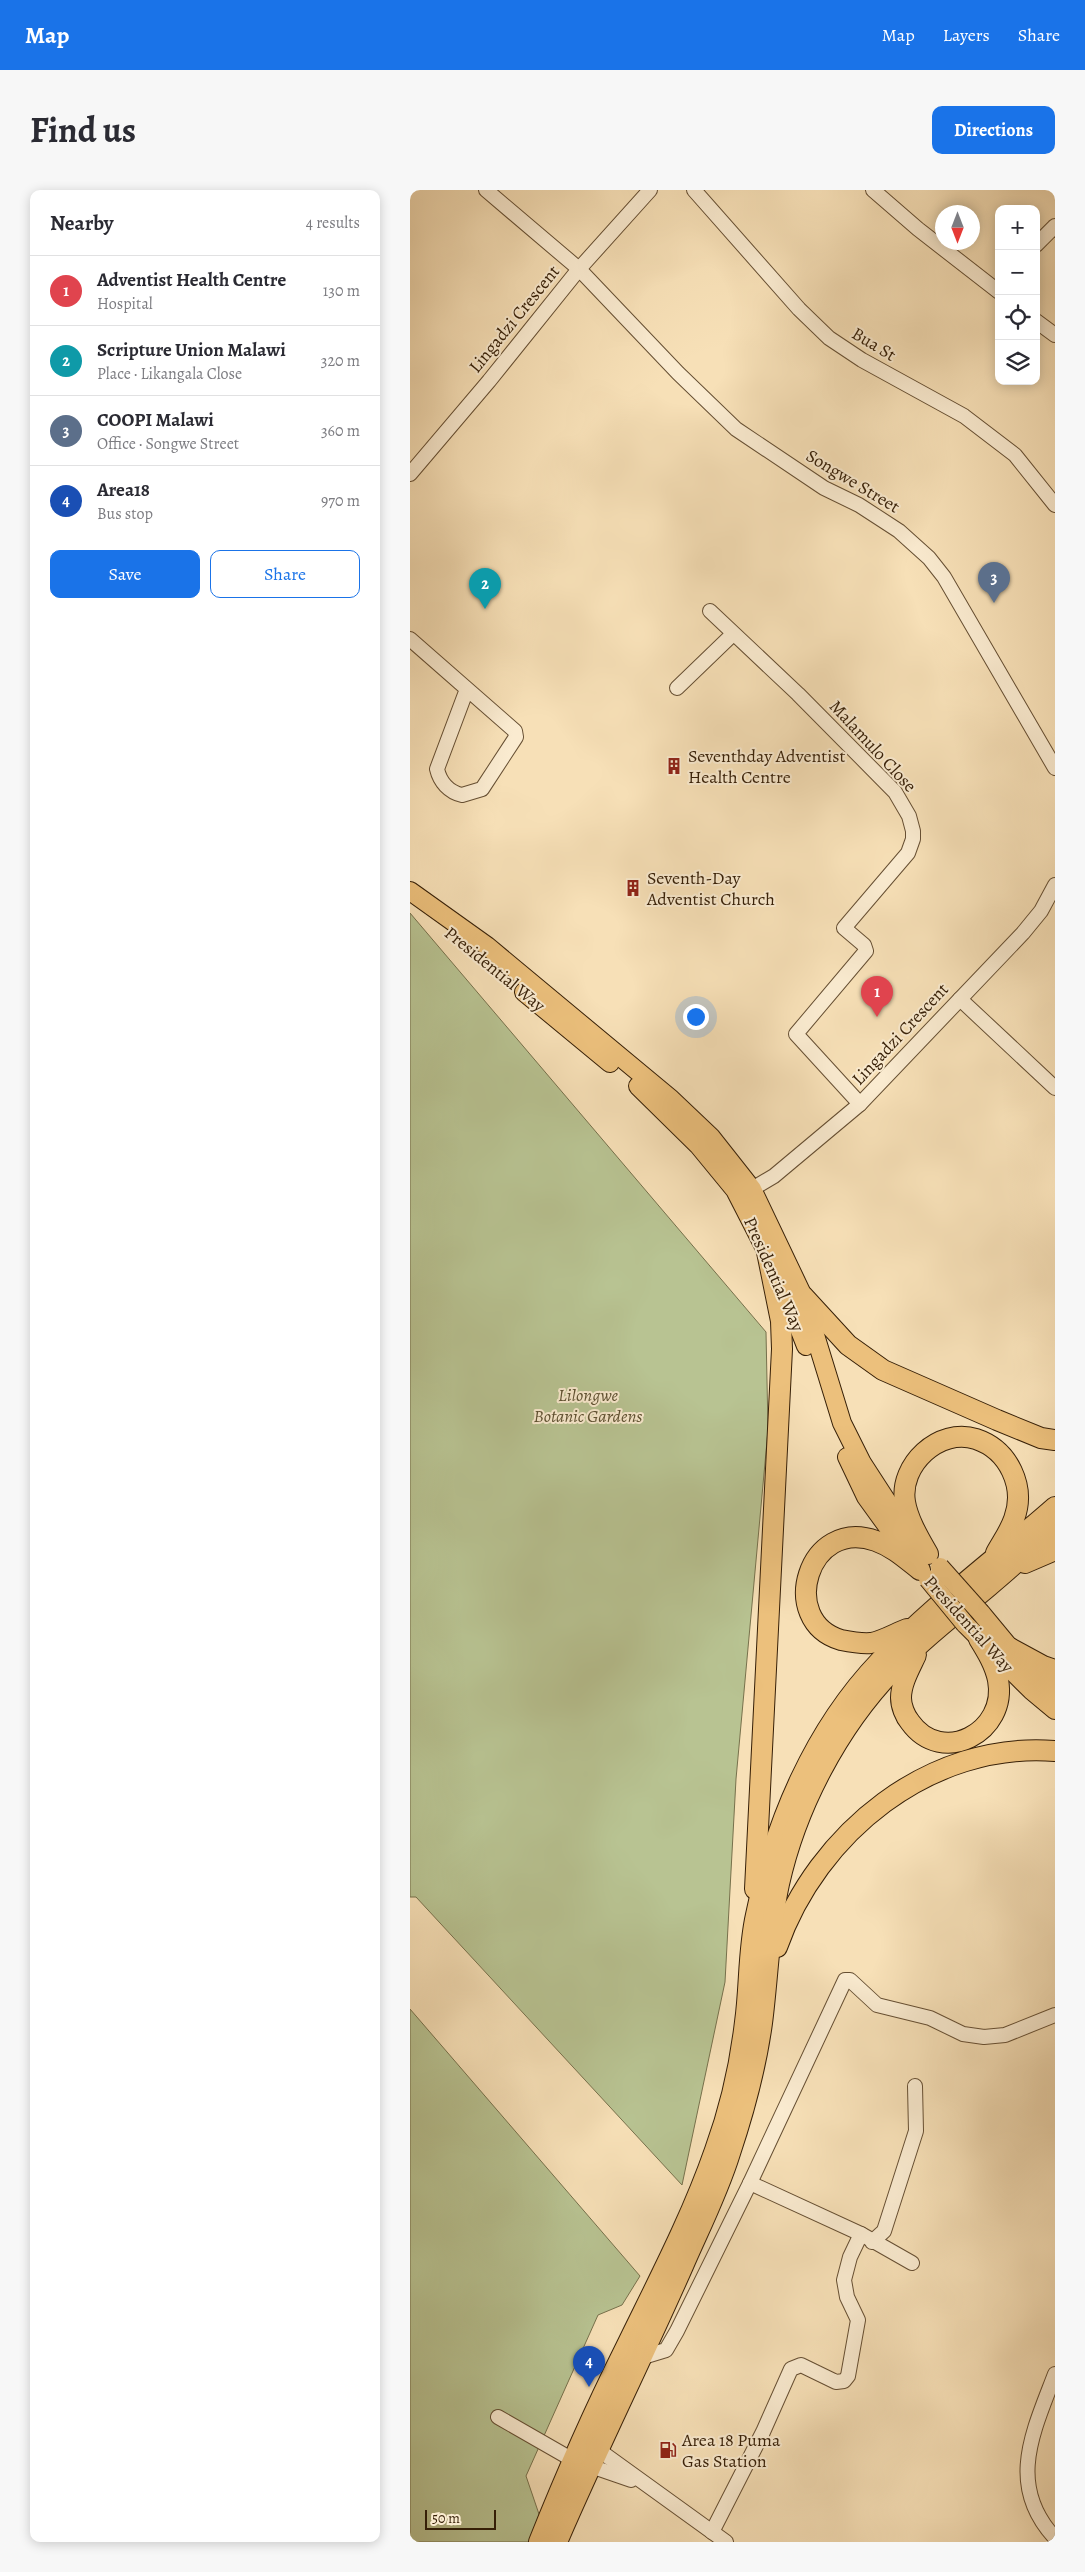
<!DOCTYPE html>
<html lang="en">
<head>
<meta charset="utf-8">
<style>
	body { margin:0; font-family:Alegreya,serif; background:#f7f7f7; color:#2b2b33 }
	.controls { position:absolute; right:15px; top:15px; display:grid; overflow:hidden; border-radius:10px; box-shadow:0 2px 12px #0003 }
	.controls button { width:45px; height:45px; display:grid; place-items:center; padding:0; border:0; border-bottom:1px solid #e1e1e2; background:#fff; color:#2b2b33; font:25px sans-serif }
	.compass { position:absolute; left:525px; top:15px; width:45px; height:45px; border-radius:50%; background:#fff; box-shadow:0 2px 12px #0003; rotate:180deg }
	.scale { position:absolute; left:15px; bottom:12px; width:71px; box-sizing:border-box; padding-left:5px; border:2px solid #361f07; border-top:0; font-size:14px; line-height:18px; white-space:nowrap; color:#361f07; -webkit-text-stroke:4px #faebd0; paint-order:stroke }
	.you { position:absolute; left:285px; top:826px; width:18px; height:18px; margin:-12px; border:4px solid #fff; border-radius:50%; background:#1a73e8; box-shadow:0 0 0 8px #1a73e833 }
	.badge { display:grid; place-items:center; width:32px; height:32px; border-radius:50%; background:#1a73e8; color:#fff; font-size:16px; font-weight:700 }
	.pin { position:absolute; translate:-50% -41px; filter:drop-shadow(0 1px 2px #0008) }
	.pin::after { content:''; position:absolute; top:26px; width:18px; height:15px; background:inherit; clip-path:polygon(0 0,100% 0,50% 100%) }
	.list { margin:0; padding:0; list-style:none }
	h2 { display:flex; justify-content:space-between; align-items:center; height:65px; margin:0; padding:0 20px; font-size:21px }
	h2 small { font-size:16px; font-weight:400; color:#7c7c81 }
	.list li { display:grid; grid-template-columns:32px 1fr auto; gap:15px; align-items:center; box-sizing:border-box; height:70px; padding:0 20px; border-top:1px solid #e1e1e2 }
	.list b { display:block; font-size:19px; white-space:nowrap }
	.list p { margin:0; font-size:16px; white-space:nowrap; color:#7c7c81 }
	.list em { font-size:16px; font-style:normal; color:#7c7c81 }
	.actions { display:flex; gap:10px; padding:15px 20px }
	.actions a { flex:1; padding:11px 0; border:1px solid #1a73e8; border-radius:10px; text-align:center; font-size:18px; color:#1a73e8 }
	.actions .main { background:#1a73e8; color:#fff }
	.icon { flex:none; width:28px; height:28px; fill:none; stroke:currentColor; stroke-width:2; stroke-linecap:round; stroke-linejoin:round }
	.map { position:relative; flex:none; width:645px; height:2352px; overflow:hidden; border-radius:10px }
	header { display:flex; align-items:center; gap:30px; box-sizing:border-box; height:70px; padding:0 25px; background:#1a73e8; color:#fff }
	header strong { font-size:24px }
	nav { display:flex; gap:28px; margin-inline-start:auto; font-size:18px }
	.intro { display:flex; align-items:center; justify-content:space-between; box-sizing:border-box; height:120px; padding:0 30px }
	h1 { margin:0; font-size:35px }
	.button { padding:12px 22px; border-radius:10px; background:#1a73e8; color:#fff; font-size:18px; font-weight:700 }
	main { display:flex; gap:30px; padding:0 30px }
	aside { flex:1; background:#fff; border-radius:10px; box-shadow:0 2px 12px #0003 }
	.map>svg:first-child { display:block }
	.green { fill:#b8c392; stroke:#77714c }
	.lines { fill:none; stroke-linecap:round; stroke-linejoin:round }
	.minor-casing { stroke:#664f33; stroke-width:16 }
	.major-casing { stroke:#361f07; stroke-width:20 }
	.highway-casing { stroke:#361f07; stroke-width:22 }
	.minor { stroke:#faebd0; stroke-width:14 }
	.major { stroke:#ecc07c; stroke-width:18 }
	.highway { stroke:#ecc07c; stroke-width:20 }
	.major-bridge-casing { stroke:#361f07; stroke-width:20; stroke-linecap:butt }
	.major-bridge { stroke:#ecc07c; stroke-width:18 }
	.labels { text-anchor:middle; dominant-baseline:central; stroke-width:4; stroke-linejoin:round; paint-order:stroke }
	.street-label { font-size:18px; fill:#361f07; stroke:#faebd0 }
	.poi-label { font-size:18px; fill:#361f07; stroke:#faebd0; text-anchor:start }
	.park-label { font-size:18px; font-style:italic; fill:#5d5031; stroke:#faebd0 }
</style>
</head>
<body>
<header>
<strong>Map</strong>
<nav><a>Map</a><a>Layers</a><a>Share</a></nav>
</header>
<div class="intro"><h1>Find us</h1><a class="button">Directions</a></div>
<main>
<aside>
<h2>Nearby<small>4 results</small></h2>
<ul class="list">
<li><span class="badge" style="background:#e0444e">1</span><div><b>Adventist Health Centre</b><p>Hospital</p></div><em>130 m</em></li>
<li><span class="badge" style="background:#0f9aa8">2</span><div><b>Scripture Union Malawi</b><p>Place · Likangala Close</p></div><em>320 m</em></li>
<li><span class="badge" style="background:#5c6f8a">3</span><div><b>COOPI Malawi</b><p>Office · Songwe Street</p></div><em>360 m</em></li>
<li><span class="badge" style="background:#1a4fb4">4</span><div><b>Area18</b><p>Bus stop</p></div><em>970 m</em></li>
</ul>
<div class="actions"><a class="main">Save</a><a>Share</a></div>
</aside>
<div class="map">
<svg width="645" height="2352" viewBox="0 0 645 2352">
	<rect width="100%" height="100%" fill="#f7e0b7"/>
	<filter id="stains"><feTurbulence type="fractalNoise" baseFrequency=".004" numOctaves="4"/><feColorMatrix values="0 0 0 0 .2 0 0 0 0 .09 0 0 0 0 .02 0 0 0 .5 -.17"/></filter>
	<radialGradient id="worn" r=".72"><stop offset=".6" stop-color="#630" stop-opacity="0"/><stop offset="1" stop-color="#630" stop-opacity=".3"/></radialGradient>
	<g class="green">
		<polygon points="0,723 356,1142 358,1240 326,1589 315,1792 272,1995 6,1707 0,1707"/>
		<polygon points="0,1819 230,2086 212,2115 188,2125 116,2286 131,2330 122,2352 0,2352"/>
	</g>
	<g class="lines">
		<g class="minor-casing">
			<g id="minor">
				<polyline points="76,0 169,79 268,183 326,239 414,298 449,315 489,341 519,368 534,387 645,578"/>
				<polyline points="284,0 389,119 419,148 452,170 554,226 605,265 645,315"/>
				<polyline points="463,0 508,39 589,102"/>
				<polyline points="626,55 645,36"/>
				<polyline points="626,131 645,145"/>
				<polyline points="0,284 79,191 169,79 240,0"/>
				<polyline points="300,421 388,504 485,602 499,626 503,641 503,649 498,663 434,738 454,755 456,761 386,844 450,914"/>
				<path d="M 0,449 L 105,541 L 106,547 L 72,599 L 52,605 C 39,602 30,592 27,579 L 57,499"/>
				<polyline points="267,498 323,444"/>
				<polyline points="550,809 645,898"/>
				<polyline points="342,999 364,986 450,914 613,743 631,721 645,695"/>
				<polyline points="340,1993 451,2044 502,2073"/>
				<polyline points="462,2052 474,2041 506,1941 505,1896"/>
				<polyline points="233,2167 256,2160 267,2141 340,1993 435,1790 440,1790 467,1815 520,1828 553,1844 574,1847 595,1845 645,1825"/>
				<path d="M 645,2184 C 623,2242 596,2295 645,2348"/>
				<polyline points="88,2227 163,2270 221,2290"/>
				<polyline points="183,2256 316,2352"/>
				<polyline points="302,2342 353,2242 381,2179 391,2175 426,2192 434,2191 438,2186 448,2130 437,2107 434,2090 440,2067 451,2044"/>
			</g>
		</g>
		<g class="major-casing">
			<g id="major">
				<polyline points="0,701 77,756 261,909 301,947 342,999 393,1106 432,1233 452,1273 487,1327 505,1349"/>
				<polyline points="114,802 200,873"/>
				<polyline points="228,896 288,955 325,1000 367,1082 396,1156"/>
				<polyline points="437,1267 456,1307 501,1369"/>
				<polyline points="571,1423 600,1458 645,1502"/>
				<polyline points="555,1434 621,1500 645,1520"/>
			</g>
		</g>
		<g class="highway-casing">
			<g id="highway">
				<polyline points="393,1106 438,1155 473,1180 587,1230 631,1248 645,1250"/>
				<path d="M 518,1364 C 509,1348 498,1330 495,1312 C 489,1275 529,1237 566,1249 C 599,1260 616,1297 604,1329 C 600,1341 592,1352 586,1363"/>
				<polyline points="615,1373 645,1360"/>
				<path d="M 497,1439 C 486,1443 473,1451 461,1453 C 451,1454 441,1452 431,1450 C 367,1431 398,1326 466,1351 C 483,1357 496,1369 510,1380"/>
				<polyline points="600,1458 633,1476 645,1480"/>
				<path d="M 506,1465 C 500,1478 491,1493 491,1508 C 491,1516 495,1526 500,1532 C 532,1577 598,1542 588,1490 C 585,1475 577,1462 569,1449"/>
				<polyline points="345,1699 372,1159 371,1131 357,1062"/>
				<path d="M 367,1757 C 407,1643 520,1551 645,1561"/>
				<path d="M 129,2352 C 155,2287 183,2223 214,2161 C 246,2095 281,2029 305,1960 C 320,1919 330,1875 335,1832 C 340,1797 338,1760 346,1725 C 365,1633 404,1540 470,1471 C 523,1415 587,1368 645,1317"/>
				<path d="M 147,2352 C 187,2259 232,2169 273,2076 C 289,2039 308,2002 320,1963 C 334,1921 346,1877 352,1833 C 358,1787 359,1740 369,1694 C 386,1617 428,1537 483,1480 C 512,1449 547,1423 579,1396 C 602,1377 623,1357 645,1338"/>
			</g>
		</g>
		<use href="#minor" class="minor"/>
		<use href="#major" class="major"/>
		<use href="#highway" class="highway"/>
		<g class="major-bridge-casing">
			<g id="major-bridge">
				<polyline points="530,1377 571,1423"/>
				<polyline points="518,1389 555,1434"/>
			</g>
		</g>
		<use href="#major-bridge" class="major-bridge"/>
	</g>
	<defs>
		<g id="building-bare" transform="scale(1.35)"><path d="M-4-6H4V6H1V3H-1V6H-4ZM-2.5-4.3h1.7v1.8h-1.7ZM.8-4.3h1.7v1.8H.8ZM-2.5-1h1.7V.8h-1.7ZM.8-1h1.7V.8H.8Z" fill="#8f2418" stroke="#faebd0" stroke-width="2.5" paint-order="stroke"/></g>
		<g id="fuel-bare" transform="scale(1.35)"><path d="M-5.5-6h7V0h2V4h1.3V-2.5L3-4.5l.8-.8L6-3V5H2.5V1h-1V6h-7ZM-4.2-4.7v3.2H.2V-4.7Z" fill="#8f2418" stroke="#faebd0" stroke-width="2.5" paint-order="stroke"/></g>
	</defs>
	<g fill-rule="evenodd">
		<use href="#building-bare" x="264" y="576"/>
		<use href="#building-bare" x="223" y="698"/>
		<use href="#fuel-bare" x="258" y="2260"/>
	</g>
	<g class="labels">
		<g class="street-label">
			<text transform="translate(104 129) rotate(-51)">Lingadzi Crescent</text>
			<text transform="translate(464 154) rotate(31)">Bua St</text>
			<text transform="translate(443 291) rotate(31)">Songwe Street</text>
			<text transform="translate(463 556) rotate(47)">Malamulo Close</text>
			<text transform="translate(85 779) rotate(39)">Presidential Way</text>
			<text transform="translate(490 844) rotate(-47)">Lingadzi Crescent</text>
			<text transform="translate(364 1084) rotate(66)">Presidential Way</text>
			<text transform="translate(559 1434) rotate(48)">Presidential Way</text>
		</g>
		<g class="poi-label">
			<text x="278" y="566">Seventhday Adventist<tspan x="278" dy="21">Health Centre</tspan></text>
			<text x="237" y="688">Seventh-Day<tspan x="237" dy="21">Adventist Church</tspan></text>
			<text x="272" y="2250">Area 18 Puma<tspan x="272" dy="21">Gas Station</tspan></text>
		</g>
		<g class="park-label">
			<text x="178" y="1205">Lilongwe<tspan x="178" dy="21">Botanic Gardens</tspan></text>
		</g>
	</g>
	<rect width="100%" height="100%" filter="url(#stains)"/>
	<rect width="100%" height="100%" fill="url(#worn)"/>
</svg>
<div class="controls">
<button>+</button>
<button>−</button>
<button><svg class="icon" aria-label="locate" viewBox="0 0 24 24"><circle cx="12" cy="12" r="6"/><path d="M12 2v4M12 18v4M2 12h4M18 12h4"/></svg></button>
<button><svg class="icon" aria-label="layers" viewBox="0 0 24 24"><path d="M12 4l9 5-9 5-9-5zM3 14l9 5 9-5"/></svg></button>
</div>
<svg class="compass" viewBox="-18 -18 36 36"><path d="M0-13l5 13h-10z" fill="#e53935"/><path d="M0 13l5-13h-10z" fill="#7c7c81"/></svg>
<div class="scale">50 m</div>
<div class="you"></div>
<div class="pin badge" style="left:467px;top:827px;background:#e0444e">1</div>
<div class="pin badge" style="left:75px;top:419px;background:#0f9aa8">2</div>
<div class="pin badge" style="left:584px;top:413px;background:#5c6f8a">3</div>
<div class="pin badge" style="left:179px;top:2197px;background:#1a4fb4">4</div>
</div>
</main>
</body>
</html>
